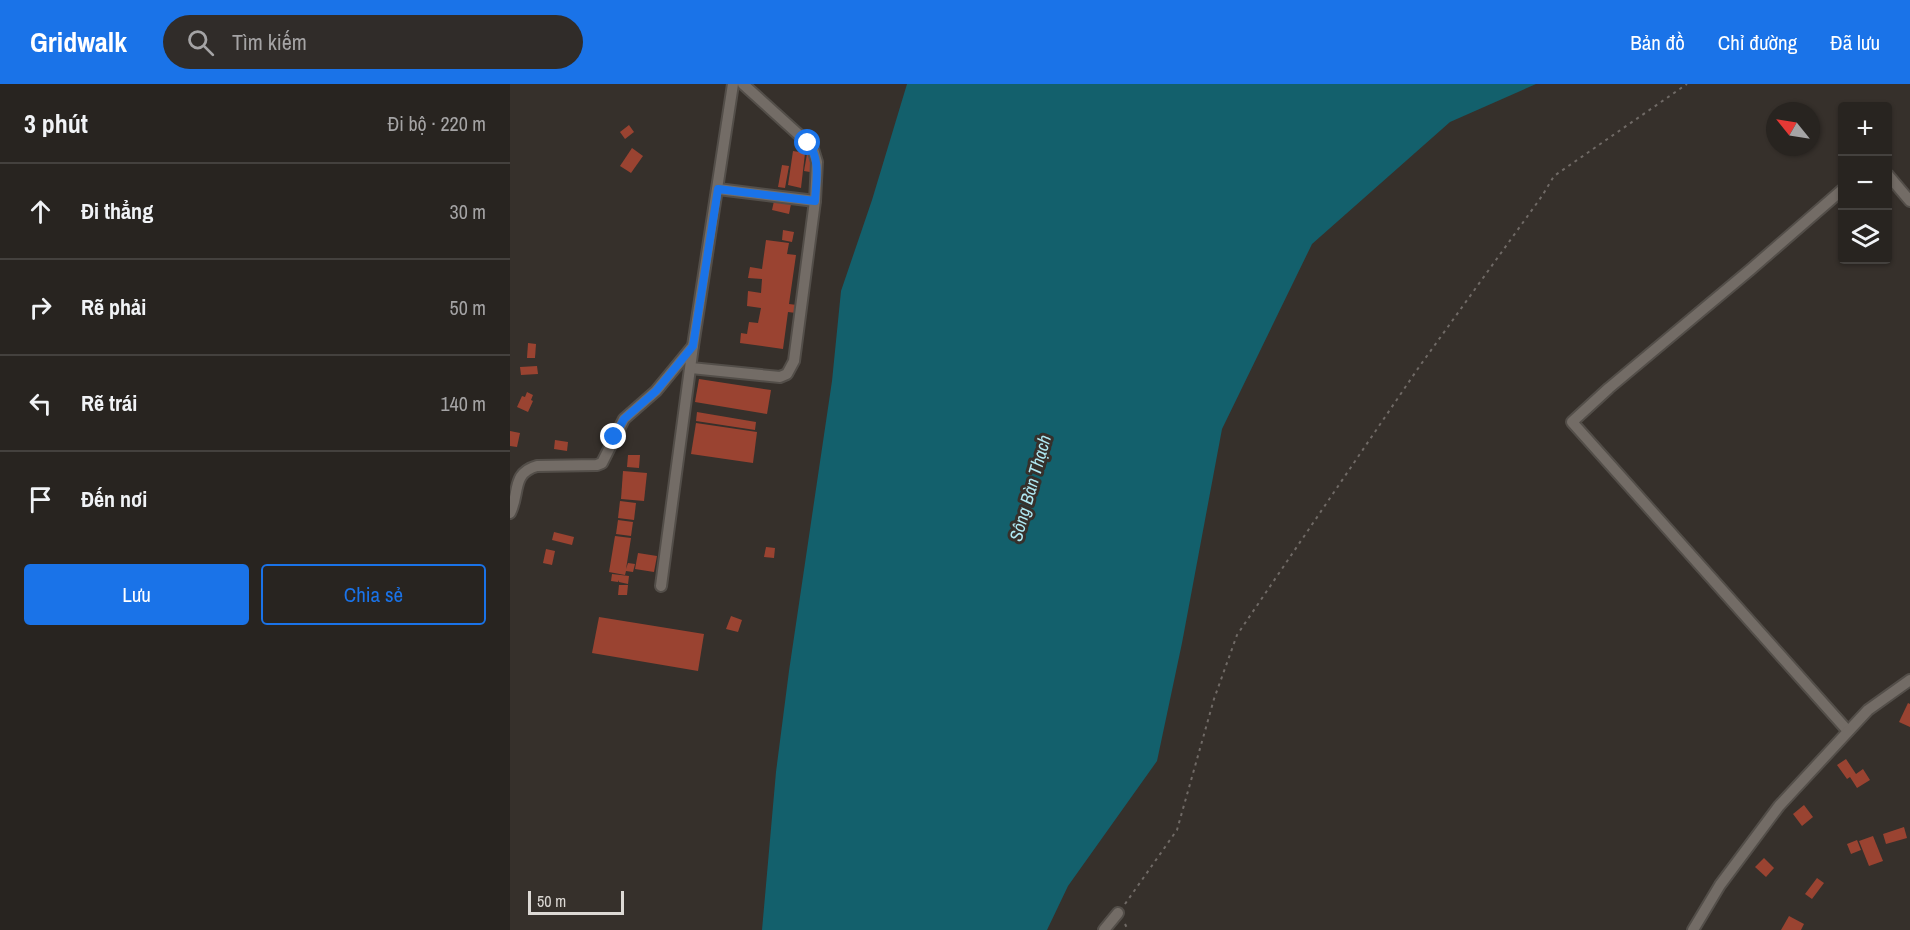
<!DOCTYPE html>
<html lang="vi">
<head>
<meta charset="utf-8">
<style>
	body { margin:0; font-family:"Archivo Narrow",sans-serif; background:#302c29; color:#f1f3f6 }
	.controls { position:absolute; right:18px; top:18px; display:grid; overflow:hidden; border-radius:6px; box-shadow:0 2px 4px #0004 }
	.controls button { width:54px; height:54px; display:grid; place-items:center; padding:0; border:0; border-bottom:2px solid #44413e; background:#282420; color:#f1f3f6; font:30px sans-serif }
	.compass { position:absolute; left:1256px; top:18px; width:54px; height:54px; border-radius:50%; background:#282420; box-shadow:0 2px 4px #0004; rotate:300deg }
	.scale { position:absolute; left:18px; bottom:15px; width:96px; box-sizing:border-box; padding-left:6px; border:3px solid #ddd9d5; border-top:0; font-size:16px; line-height:21px; white-space:nowrap; color:#ddd9d5; -webkit-text-stroke:4px #36302b; paint-order:stroke }
	.stop { position:absolute; width:18px; height:18px; margin:-14px; border:4px solid #1a73e8; border-radius:50%; background:#fff }
	.stop.end { background:#1a73e8; border-color:#fff; box-shadow:0 2px 6px #0008 }
	.list { margin:0; padding:0; list-style:none }
	h2 { display:flex; justify-content:space-between; align-items:center; height:78px; margin:0; padding:0 24px; font-size:26px }
	h2 small { font-size:20px; font-weight:400; color:#a5a4a5 }
	.list li { display:grid; grid-template-columns:39px 1fr auto; gap:18px; align-items:center; box-sizing:border-box; height:96px; padding:0 24px; border-top:2px solid #44413e }
	.list b { display:block; font-size:22px; white-space:nowrap }
	.list em { font-size:20px; font-style:normal; color:#a5a4a5 }
	.actions { display:flex; gap:12px; padding:18px 24px }
	.actions a { flex:1; padding:14px 0; border:2px solid #1a73e8; border-radius:6px; text-align:center; font-size:21px; color:#1a73e8 }
	.actions .main { background:#1a73e8; color:#fff }
	.icon { flex:none; width:33px; height:33px; fill:none; stroke:currentColor; stroke-width:2; stroke-linecap:round; stroke-linejoin:round }
	.map { position:relative; flex:none; width:1400px; height:846px; overflow:hidden }
	header { display:flex; align-items:center; gap:36px; box-sizing:border-box; height:84px; padding:0 30px; background:#1a73e8; color:#fff }
	header strong { font-size:28px }
	nav { display:flex; gap:33px; margin-inline-start:auto; font-size:21px }
	.search { width:420px; height:54px; background:#302c29; display:flex; align-items:center; gap:15px; box-sizing:border-box; padding:0 21px; border-radius:33px; color:#a5a4a5; font-size:22px }
	main { display:flex }
	aside { flex:1; background:#282420 }
	.map>svg:first-child { display:block }
	.water { fill:#13606c }
	.building { fill:#9a4331 }
	.lines { fill:none; stroke-linecap:round; stroke-linejoin:round }
	.street-casing { stroke:#534e49; stroke-width:14 }
	.path { stroke:#706a66; stroke-width:2; stroke-dasharray:3 4.5; stroke-linecap:butt }
	.street { stroke:#736c66; stroke-width:10 }
	.route { stroke:#1a73e8; stroke-width:8 }
	.labels { text-anchor:middle; dominant-baseline:central; stroke-width:6; stroke-linejoin:round; paint-order:stroke }
	.water-label { font-size:18px; font-style:italic; fill:#b0eaf4; stroke:#36302b }
</style>
</head>
<body>
<header>
<strong>Gridwalk</strong>
<div class="search"><svg class="icon" aria-label="search" viewBox="0 0 24 24"><circle cx="10" cy="10" r="6"/><path d="M15 15l6 6"/></svg>Tìm kiếm</div>
<nav><a>Bản đồ</a><a>Chỉ đường</a><a>Đã lưu</a></nav>
</header>
<main>
<aside>
<h2>3 phút<small>Đi bộ · 220 m</small></h2>
<ul class="list">
<li><svg class="icon" aria-label="ahead" viewBox="0 0 24 24"><path d="M12 20V5M6 11l6-6 6 6"/></svg><div><b>Đi thẳng</b></div><em>30 m</em></li>
<li><svg class="icon" aria-label="right" viewBox="0 0 24 24"><path d="M7 20v-9h11M14 6l5 5-5 5"/></svg><div><b>Rẽ phải</b></div><em>50 m</em></li>
<li><svg class="icon" aria-label="left" viewBox="0 0 24 24"><path d="M17 20v-9H6M10 6l-5 5 5 5"/></svg><div><b>Rẽ trái</b></div><em>140 m</em></li>
<li><svg class="icon" aria-label="arrive" viewBox="0 0 24 24"><path d="M6 21V4h12l-3 4 3 4H6"/></svg><div><b>Đến nơi</b></div></li>
</ul>
<div class="actions"><a class="main">Lưu</a><a>Chia sẻ</a></div>
</aside>
<div class="map">
<svg width="1400" height="846" viewBox="0 0 1400 846">
	<rect width="100%" height="100%" fill="#36302b"/>
	<polygon class="water" points="397,0 1026,0 940,38 802,160 712,345 672,559 647,677 558,802 537,846 252,846 266,688 279,587 322,297 331,207 362,116"/>
	<g class="building">
		<polygon points="119,41 124,48 115,55 110,48"/>
		<polygon points="122,64 133,72 121,89 110,82"/>
		<polygon points="283,67 295,69 291,104 278,101"/>
		<polygon points="297,70 303,71 300,88 294,87"/>
		<polygon points="272,81 279,82 275,104 268,103"/>
		<polygon points="264,117 281,120 279,130 262,126"/>
		<polygon points="273,146 284,148 282,158 272,156"/>
		<polygon points="256,156 279,159 277,170 286,171 279,220 287,221 286,229 278,228 273,265 230,259 231,249 237,250 239,238 248,239 251,224 237,222 238,207 251,209 252,195 238,194 240,183 252,185"/>
		<polygon points="18,259 26,260 25,274 17,274"/>
		<polygon points="27,282 28,290 11,291 10,283"/>
		<polygon points="189,295 261,306 257,330 185,318"/>
		<polygon points="17,308 23,311 21,316 23,317 18,328 7,323 12,312 15,313"/>
		<polygon points="187,328 246,338 245,346 186,337"/>
		<polygon points="186,339 247,348 243,379 181,370"/>
		<polygon points="0,347 10,349 7,363 0,362"/>
		<polygon points="45,356 58,358 57,367 44,365"/>
		<polygon points="118,371 130,371 129,384 117,383"/>
		<polygon points="113,387 137,389 134,417 111,415"/>
		<polygon points="110,417 126,419 124,436 108,434"/>
		<polygon points="108,436 123,438 121,452 106,450"/>
		<polygon points="44,448 64,453 62,461 42,456"/>
		<polygon points="105,452 121,454 116,485 118,479 125,480 123,488 116,487 115,491 99,488"/>
		<polygon points="256,463 265,464 264,474 254,473"/>
		<polygon points="36,465 45,467 42,481 33,479"/>
		<polygon points="128,469 147,472 144,488 125,485"/>
		<polygon points="102,490 119,492 118,500 109,498 109,496 108,498 101,497"/>
		<polygon points="109,501 118,501 117,511 108,511"/>
		<polygon points="221,532 232,536 228,548 216,545"/>
		<polygon points="89,533 194,550 188,587 82,569"/>
		<polygon points="1398,619 1400,620 1400,643 1389,638"/>
		<polygon points="1336,675 1346,690 1353,685 1360,696 1347,704 1340,693 1337,695 1327,681"/>
		<polygon points="1294,721 1303,733 1292,742 1283,730"/>
		<polygon points="1394,743 1397,754 1376,760 1373,750"/>
		<polygon points="1363,752 1373,777 1359,782 1349,757"/>
		<polygon points="1347,756 1351,766 1341,770 1337,760"/>
		<polygon points="1254,774 1264,784 1256,793 1245,783"/>
		<polygon points="1307,794 1314,799 1302,815 1295,810"/>
		<polygon points="1279,832 1294,840 1291,846 1271,846"/>
	</g>
	<g class="lines">
		<g class="street-casing">
			<g id="street">
				<polyline points="1378,91 1400,117"/>
				<polyline points="208,105 305,117"/>
				<polyline points="1332,106 1240,186 1099,304 1062,338 1338,647"/>
				<polyline points="181,284 270,293 277,290 284,277 305,117 307,78 303,65 298,59 233,0"/>
				<path d="M 0,429 C 10,410 1,389 27,382 L 87,381 L 92,379 L 114,335 L 146,307 L 183,262"/>
				<polyline points="151,502 183,262 223,0"/>
				<polyline points="594,846 608,829"/>
				<polyline points="1183,846 1210,801 1269,722 1358,626 1400,596"/>
			</g>
		</g>
		<g class="path">
			<polyline points="615,820 667,746 704,615 727,551 909,283 1032,112 1044,92 1177,0"/>
			<polyline points="615,840 618,846"/>
		</g>
		<use href="#street" class="street"/>
	</g>
	<g class="lines">
		<path class="route" d="M 104,353 L 114,335 L 146,307 L 183,262 L 208,105 L 305,117 C 306,98 311,75 298,59"/>
	</g>
	<g class="labels">
		<g class="water-label">
			<text transform="translate(520 404) rotate(-74)">Sông Bàn Thạch</text>
		</g>
	</g>
</svg>
<div class="controls">
<button>+</button>
<button>−</button>
<button><svg class="icon" aria-label="layers" viewBox="0 0 24 24"><path d="M12 4l9 5-9 5-9-5zM3 14l9 5 9-5"/></svg></button>
</div>
<svg class="compass" viewBox="-18 -18 36 36"><path d="M0-13l5 13h-10z" fill="#e53935"/><path d="M0 13l5-13h-10z" fill="#a5a4a5"/></svg>
<div class="scale">50 m</div>
<div class="stop" style="left:298px;top:59px"></div>
<div class="stop end" style="left:104px;top:353px"></div>
</div>
</main>
</body>
</html>
